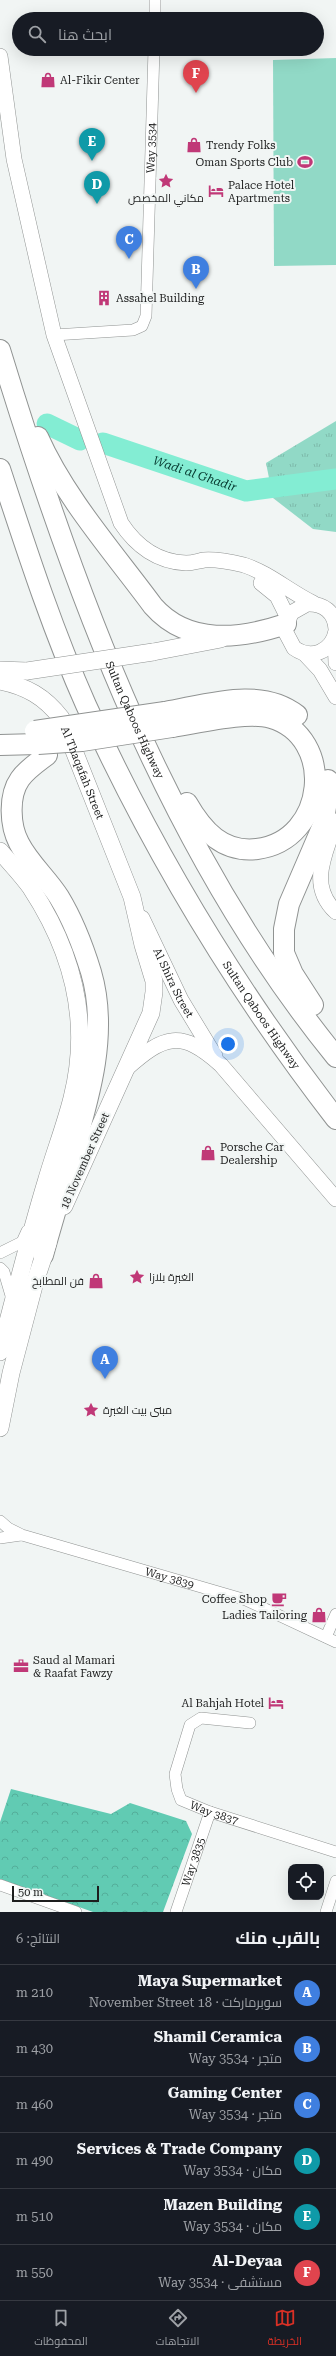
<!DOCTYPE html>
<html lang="ar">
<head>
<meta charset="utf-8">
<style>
	body { margin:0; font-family:"Roboto Serif",Cairo,serif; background:#242831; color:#f1f3f6; direction:rtl }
	.controls { position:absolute; right:12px; bottom:12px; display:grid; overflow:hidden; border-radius:8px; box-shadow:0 4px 16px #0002 }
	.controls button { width:36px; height:36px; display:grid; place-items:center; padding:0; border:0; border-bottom:1px solid #363941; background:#171b24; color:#f1f3f6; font:20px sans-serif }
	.scale { position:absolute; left:12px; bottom:10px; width:87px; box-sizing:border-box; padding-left:4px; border:2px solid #1d1e1e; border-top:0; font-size:11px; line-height:14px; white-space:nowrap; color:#1d1e1e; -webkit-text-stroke:3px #f1f5f4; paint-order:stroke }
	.you { position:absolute; left:228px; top:1044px; width:14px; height:14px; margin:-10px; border:3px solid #fff; border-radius:50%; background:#1a73e8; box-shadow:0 0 0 6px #1a73e833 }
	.badge { display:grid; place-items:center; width:26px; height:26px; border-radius:50%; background:#d93025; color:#fff; font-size:13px; font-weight:700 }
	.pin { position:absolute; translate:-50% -33px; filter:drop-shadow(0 1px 2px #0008) }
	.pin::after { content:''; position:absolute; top:21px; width:14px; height:12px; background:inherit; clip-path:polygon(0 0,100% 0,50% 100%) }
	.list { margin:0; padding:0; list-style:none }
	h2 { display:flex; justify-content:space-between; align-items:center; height:52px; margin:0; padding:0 16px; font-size:17px }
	h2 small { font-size:13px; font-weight:400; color:#9ea1a6 }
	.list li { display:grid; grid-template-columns:26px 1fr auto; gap:12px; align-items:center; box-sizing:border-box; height:56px; padding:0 16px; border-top:1px solid #363941 }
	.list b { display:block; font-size:15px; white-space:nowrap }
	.list p { margin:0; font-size:13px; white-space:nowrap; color:#9ea1a6 }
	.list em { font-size:13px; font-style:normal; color:#9ea1a6 }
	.icon { flex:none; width:22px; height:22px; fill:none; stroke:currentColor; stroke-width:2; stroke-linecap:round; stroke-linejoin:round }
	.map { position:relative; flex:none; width:336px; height:1912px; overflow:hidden; direction:ltr }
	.search { position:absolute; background:#171b24; box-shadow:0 4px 16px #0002; left:12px; right:12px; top:12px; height:44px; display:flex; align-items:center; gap:10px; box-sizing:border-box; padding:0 14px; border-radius:22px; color:#9ea1a6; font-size:15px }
	.sheet { height:388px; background:#171b24 }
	nav { display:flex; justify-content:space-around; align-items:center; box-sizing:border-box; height:56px; border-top:1px solid #363941; background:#171b24; font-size:11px; color:#9ea1a6 }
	nav a { display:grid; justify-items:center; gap:2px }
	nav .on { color:#d93025 }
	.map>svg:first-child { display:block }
	.grass { fill:url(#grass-tufts) }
	.forest { fill:url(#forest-crowns) }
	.park { fill:#91d9c6 }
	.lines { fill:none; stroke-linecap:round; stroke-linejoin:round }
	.river { stroke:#83edd3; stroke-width:21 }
	.street-casing { stroke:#909392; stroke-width:12 }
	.secondary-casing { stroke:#909392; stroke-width:16 }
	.primary-casing { stroke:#909392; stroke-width:18 }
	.highway-casing { stroke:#909392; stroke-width:22 }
	.street { stroke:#fff; stroke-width:11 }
	.secondary { stroke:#fff; stroke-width:15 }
	.primary { stroke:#fff; stroke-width:17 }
	.highway { stroke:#fff; stroke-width:20 }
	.primary-bridge-casing { stroke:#909392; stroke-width:18; stroke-linecap:butt }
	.highway-bridge-casing { stroke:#909392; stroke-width:22; stroke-linecap:butt }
	.primary-bridge { stroke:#fff; stroke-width:17 }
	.highway-bridge { stroke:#fff; stroke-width:20 }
	.labels { text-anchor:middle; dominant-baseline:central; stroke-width:4; stroke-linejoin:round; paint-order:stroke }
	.poi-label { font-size:11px; fill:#1d1e1e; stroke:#f1f5f4; text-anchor:start }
	.street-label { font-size:11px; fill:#1d1e1e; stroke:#f1f5f4 }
	.water-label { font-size:12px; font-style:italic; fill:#05382e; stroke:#f1f5f4 }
</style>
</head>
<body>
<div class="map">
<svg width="336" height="1912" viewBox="0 0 336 1912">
	<defs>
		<pattern id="grass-tufts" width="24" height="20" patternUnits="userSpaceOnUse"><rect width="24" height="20" fill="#91d9c6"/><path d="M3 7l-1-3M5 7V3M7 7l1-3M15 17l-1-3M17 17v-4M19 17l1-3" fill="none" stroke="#7dbaaa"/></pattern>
		<pattern id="forest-crowns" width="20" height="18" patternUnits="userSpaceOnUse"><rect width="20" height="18" fill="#61cbb3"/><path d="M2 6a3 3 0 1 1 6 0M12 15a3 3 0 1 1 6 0" fill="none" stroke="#54ae9a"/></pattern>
	</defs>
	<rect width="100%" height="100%" fill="#f1f5f4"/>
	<polygon class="grass" points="336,421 336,532 313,529 273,498 266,463"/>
	<polygon class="forest" points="11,1789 111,1814 130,1803 186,1821 192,1834 163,1912 93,1912 0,1879 0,1822"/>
	<polygon class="park" points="336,58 336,265 274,266 273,60"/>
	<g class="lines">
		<g class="river">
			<polyline points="47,424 80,440"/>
			<path id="s1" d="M 103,443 L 246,491 L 336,479"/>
		</g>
		<g class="street-casing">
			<g id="street">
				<polyline points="155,19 155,0"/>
				<path id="s2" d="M 54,335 L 133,330 L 142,326 L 146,316 L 154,49"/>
				<polyline points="0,1253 22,1242 27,1231"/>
				<polyline points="0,1268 4,1272 12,1299"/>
				<path id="s3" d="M 0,1521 L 8,1528 L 22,1535 L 246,1600 L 336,1642"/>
				<polyline points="0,1538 21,1535"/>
				<polyline points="326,1637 336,1614"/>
				<path id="s4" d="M 250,1723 L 201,1718 L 190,1725 L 175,1774 L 177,1789 L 181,1800 L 210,1812 L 336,1852"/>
				<polyline points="0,1885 76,1912"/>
				<path id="s5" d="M 176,1912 L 210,1812"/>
				<polyline points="326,1912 336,1881"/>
			</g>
		</g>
		<g class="secondary-casing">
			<g id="secondary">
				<path d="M 0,56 L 14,159 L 54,335 L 121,523 C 136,546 158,562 186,563 C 193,563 198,561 204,560 C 217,559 231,562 244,565 C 269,573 290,592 313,603"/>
				<polyline points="261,583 277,596 288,618"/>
				<path d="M 336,629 C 335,612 323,603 307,604 L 291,613 L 285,631 L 294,648 C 311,660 332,652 336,631"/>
				<polyline points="335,636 336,663"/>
				<polyline points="305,654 320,670 336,697"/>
				<path d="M 336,821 C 326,852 307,885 336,912"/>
				<path id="s6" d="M 142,918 L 181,1000 L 215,1056"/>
				<path d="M 126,1069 C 164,1035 181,1029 221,1065 L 336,1199"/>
			</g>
		</g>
		<g class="primary-casing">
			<g id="primary">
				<polyline points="153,652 221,639"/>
				<polyline points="0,670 27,671"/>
				<path id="s7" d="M 0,681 C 26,686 45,697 61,718 L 132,897 L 143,945 L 154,981 L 154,992 L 151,1013 L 64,1206"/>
				<path d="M 0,851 C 10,863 22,875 31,888 C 73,952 91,1023 72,1098 C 65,1126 54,1154 46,1182 C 29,1238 15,1295 0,1352"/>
				<polyline points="0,1428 11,1373 35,1282 48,1243"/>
			</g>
		</g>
		<g class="highway-casing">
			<g id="highway">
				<path id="s8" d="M 0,350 C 76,599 170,853 336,1057"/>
				<path d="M 38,437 C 65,498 114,553 153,606 C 188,646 241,639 286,624"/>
				<path id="s9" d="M 0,469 C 26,548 52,629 86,705 C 153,852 237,991 336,1119"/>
				<path d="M 165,712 C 206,705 260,686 297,715"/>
				<path d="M 172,727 C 199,723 247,711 271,718 C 336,737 327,840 257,849 C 223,853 203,831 187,803"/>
				<polyline points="0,745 38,744"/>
				<polyline points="313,1005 293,974 284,953 284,929 289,904 323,825 328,795 328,780"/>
				<path d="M 43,1255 C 52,1222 62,1189 72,1156 C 89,1098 109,1033 91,972 C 83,946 73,920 59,897 C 47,878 29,863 19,843 C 10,826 8,796 20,779 C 27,769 38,762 47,755"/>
			</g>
		</g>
		<use href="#street" class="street"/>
		<use href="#secondary" class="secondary"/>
		<use href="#primary" class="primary"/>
		<use href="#highway" class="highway"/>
		<g class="primary-bridge-casing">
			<polyline id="primary-bridge" points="27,671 153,652"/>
		</g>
		<g class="highway-bridge-casing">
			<g id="highway-bridge">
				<polyline points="35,731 165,712"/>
				<polyline points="38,744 82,741 172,727"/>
			</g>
		</g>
		<use href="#primary-bridge" class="primary-bridge"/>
		<use href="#highway-bridge" class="highway-bridge"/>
	</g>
	<defs>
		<g id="shop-bare" transform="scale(1.2)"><path d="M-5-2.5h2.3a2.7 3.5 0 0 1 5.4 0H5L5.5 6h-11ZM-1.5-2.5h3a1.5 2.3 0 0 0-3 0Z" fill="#c03877" stroke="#f1f5f4" stroke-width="2.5" paint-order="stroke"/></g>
		<g id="stadium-bare" transform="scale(1.2)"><path d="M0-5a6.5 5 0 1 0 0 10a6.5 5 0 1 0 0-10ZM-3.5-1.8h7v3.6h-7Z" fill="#c03877" stroke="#f1f5f4" stroke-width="2.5" paint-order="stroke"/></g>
		<g id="sight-bare" transform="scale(1.2)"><path d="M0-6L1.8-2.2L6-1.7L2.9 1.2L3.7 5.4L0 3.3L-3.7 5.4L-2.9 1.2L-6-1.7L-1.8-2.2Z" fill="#c03877" stroke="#f1f5f4" stroke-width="2.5" paint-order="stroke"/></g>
		<g id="hotel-bare" transform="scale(1.2)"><path d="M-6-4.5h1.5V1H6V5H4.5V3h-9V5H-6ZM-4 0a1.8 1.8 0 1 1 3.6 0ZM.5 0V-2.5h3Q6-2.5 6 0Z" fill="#c03877" stroke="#f1f5f4" stroke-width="2.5" paint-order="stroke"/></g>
		<g id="building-bare" transform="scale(1.2)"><path d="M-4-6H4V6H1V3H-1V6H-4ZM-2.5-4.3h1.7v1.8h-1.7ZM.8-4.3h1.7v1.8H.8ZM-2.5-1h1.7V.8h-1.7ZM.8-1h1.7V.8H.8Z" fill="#c03877" stroke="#f1f5f4" stroke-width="2.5" paint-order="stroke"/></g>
		<g id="cafe-bare" transform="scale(1.2)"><path d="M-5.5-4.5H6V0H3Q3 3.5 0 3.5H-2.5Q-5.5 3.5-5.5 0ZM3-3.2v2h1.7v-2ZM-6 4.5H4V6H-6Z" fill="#c03877" stroke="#f1f5f4" stroke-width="2.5" paint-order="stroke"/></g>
		<g id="office-bare" transform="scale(1.2)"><path d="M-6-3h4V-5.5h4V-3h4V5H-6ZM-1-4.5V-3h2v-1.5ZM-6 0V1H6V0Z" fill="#c03877" stroke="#f1f5f4" stroke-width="2.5" paint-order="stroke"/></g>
	</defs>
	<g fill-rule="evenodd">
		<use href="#shop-bare" x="48" y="80"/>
		<use href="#shop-bare" x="194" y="145"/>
		<use href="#stadium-bare" x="305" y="162"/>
		<use href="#sight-bare" x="166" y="181"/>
		<use href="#hotel-bare" x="216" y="191"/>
		<use href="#building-bare" x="104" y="298"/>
		<use href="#shop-bare" x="208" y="1153"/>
		<use href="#sight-bare" x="137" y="1277"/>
		<use href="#shop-bare" x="96" y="1281"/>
		<use href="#sight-bare" x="91" y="1410"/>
		<use href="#cafe-bare" x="279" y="1599"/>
		<use href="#shop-bare" x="319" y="1615"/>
		<use href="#office-bare" x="21" y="1666"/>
		<use href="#hotel-bare" x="276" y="1703"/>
	</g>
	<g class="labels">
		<g class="poi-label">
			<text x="60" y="80">Al-Fikir Center</text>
			<text x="206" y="145">Trendy Folks</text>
			<text x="293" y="162" text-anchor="end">Oman Sports Club</text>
			<text x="228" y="185">Palace Hotel<tspan x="228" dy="13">Apartments</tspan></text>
			<text x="166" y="198" text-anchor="middle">مكاني المخصص</text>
			<text x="116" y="298">Assahel Building</text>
			<text x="220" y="1147">Porsche Car<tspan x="220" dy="13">Dealership</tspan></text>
			<text x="149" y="1277">الغبرة بلازا</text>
			<text x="84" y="1281" text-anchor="end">فن المطابخ</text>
			<text x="103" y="1410">مبنى بيت الغبرة</text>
			<text x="267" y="1599" text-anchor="end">Coffee Shop</text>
			<text x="307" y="1615" text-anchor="end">Ladies Tailoring</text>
			<text x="33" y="1660">Saud al Mamari<tspan x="33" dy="13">&amp; Raafat Fawzy</tspan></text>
			<text x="264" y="1703" text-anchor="end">Al Bahjah Hotel</text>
		</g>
		<g class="street-label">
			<text stroke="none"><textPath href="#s2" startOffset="268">Way 3534</textPath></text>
			<text stroke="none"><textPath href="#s8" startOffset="394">Sultan Qaboos Highway</textPath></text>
			<text stroke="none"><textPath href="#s7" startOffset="132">Al Thaqafah Street</textPath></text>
			<text stroke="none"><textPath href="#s6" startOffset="72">Al Shira Street</textPath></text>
			<text stroke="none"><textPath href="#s9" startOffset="608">Sultan Qaboos Highway</textPath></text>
			<text transform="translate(85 1161) rotate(-66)">18 November Street</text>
			<text stroke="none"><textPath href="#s3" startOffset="180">Way 3839</textPath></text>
			<text stroke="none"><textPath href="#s4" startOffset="176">Way 3837</textPath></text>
			<text stroke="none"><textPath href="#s5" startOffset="53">Way 3835</textPath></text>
		</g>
		<g class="water-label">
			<text stroke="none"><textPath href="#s1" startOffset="97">Wadi al Ghadir</textPath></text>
		</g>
	</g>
</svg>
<div class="controls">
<button><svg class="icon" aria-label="locate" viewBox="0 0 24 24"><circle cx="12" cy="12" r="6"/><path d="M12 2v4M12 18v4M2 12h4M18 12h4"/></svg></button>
</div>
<div class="scale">50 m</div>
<div class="you"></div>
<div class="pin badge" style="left:105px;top:1379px;background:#3f7fe0">A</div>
<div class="pin badge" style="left:196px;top:289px;background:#3f7fe0">B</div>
<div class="pin badge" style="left:129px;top:259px;background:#3f7fe0">C</div>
<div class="pin badge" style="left:97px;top:204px;background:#0f9aa8">D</div>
<div class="pin badge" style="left:92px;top:161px;background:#0f9aa8">E</div>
<div class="pin badge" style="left:196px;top:93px;background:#e0444e">F</div>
<div class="search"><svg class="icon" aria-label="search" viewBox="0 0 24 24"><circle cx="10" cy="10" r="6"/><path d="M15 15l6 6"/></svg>ابحث هنا</div>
</div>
<section class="sheet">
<h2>بالقرب منك<small>النتائج: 6</small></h2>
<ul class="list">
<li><span class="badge" style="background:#3f7fe0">A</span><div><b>Maya Supermarket</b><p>سوبرماركت · 18 November Street</p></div><em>210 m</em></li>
<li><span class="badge" style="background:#3f7fe0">B</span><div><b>Shamil Ceramica</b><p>متجر · Way 3534</p></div><em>430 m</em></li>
<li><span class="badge" style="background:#3f7fe0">C</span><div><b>Gaming Center</b><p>متجر · Way 3534</p></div><em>460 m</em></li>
<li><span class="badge" style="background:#0f9aa8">D</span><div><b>Services &amp; Trade Company</b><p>مكان · Way 3534</p></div><em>490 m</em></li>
<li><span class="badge" style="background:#0f9aa8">E</span><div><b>Mazen Building</b><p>مكان · Way 3534</p></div><em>510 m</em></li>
<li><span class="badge" style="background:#e0444e">F</span><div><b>Al-Deyaa</b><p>مستشفى · Way 3534</p></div><em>550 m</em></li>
</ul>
</section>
<nav>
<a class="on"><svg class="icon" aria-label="map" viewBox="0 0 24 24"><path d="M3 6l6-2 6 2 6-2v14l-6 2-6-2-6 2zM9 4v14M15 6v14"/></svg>الخريطة</a>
<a><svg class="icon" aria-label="directions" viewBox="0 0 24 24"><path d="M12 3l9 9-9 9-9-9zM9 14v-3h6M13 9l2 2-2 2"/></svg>الاتجاهات</a>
<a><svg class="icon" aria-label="saved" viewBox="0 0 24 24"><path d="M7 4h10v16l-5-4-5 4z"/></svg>المحفوظات</a>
</nav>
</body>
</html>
